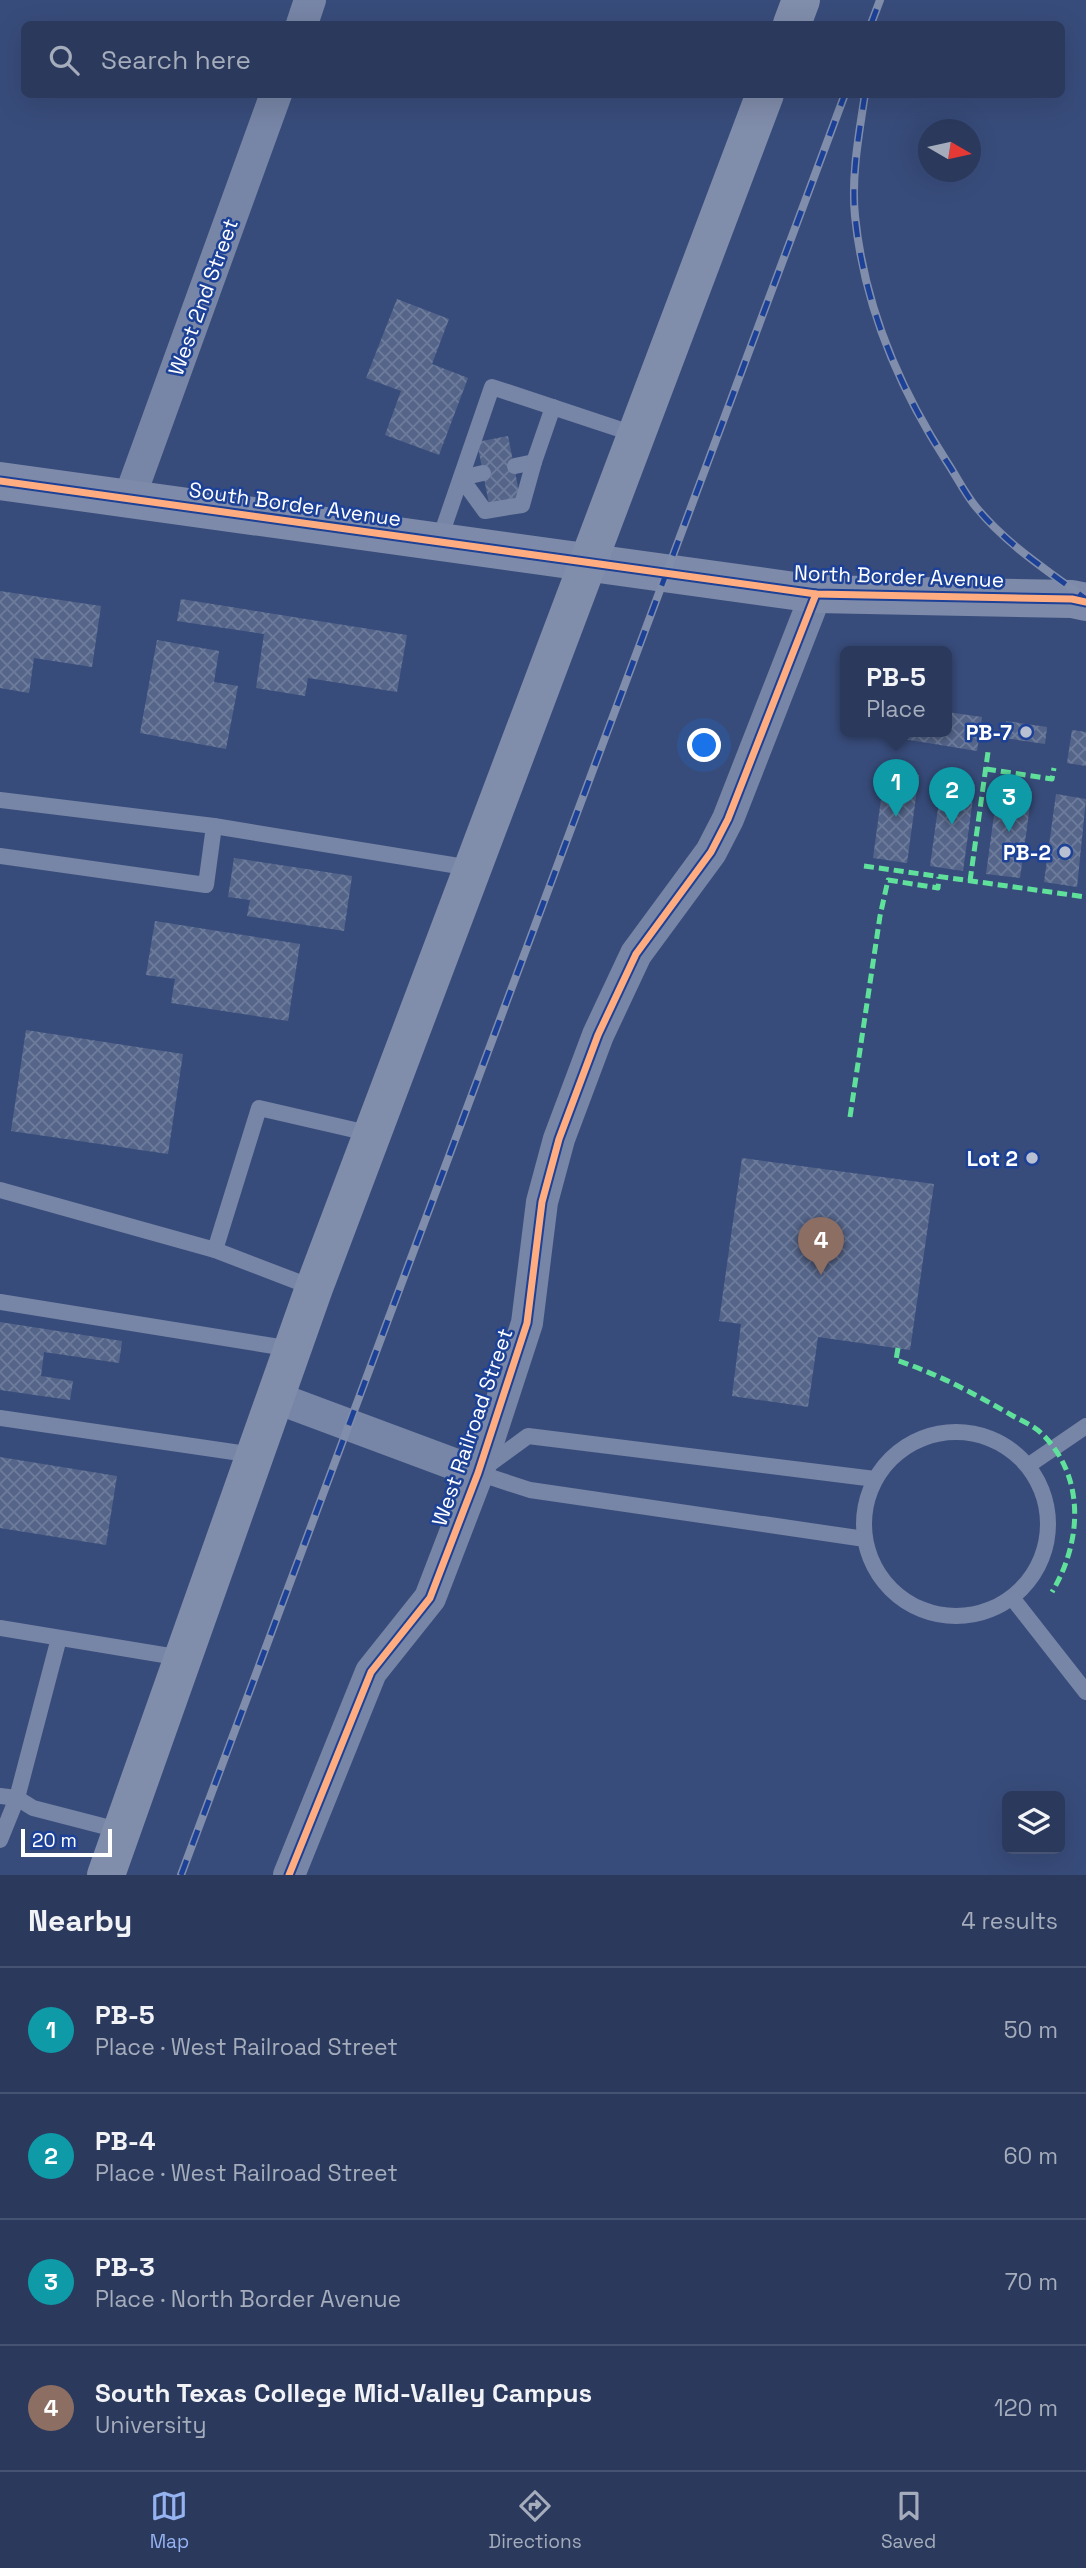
<!DOCTYPE html>
<html lang="en">
<head>
<meta charset="utf-8">
<style>
	body { margin:0; font-family:"Space Grotesk",sans-serif; background:#364465; color:#f1f3f6 }
	.controls { position:absolute; right:21px; bottom:21px; display:grid; overflow:hidden; border-radius:10px; box-shadow:0 7px 28px #0002 }
	.controls button { width:63px; height:63px; display:grid; place-items:center; padding:0; border:0; border-bottom:2px solid #465372; background:#2a395c; color:#f1f3f6; font:35px sans-serif }
	.compass { position:absolute; left:918px; top:119px; width:63px; height:63px; border-radius:50%; background:#2a395c; box-shadow:0 7px 28px #0002; rotate:99deg }
	.scale { position:absolute; left:21px; bottom:18px; width:91px; box-sizing:border-box; padding-left:7px; border:4px solid #fff; border-top:0; font-size:19px; line-height:24px; white-space:nowrap; color:#fff; -webkit-text-stroke:5px #1c4197; paint-order:stroke }
	.you { position:absolute; left:705px; top:746px; width:24px; height:24px; margin:-18px; border:5px solid #fff; border-radius:50%; background:#1a73e8; box-shadow:0 0 0 10px #1a73e833 }
	.badge { display:grid; place-items:center; width:46px; height:46px; border-radius:50%; background:#95b2f1; color:#fff; font-size:23px; font-weight:700 }
	.pin { position:absolute; translate:-50% -58px; filter:drop-shadow(0 2px 4px #0008) }
	.pin::after { content:''; position:absolute; top:37px; width:24px; height:21px; background:inherit; clip-path:polygon(0 0,100% 0,50% 100%) }
	.popup { position:absolute; left:840px; top:646px; width:112px; height:91px; box-sizing:border-box; display:grid; place-content:center; border-radius:10px; background:#2a395c; filter:drop-shadow(0 2px 5px #0005); font-size:23px; white-space:nowrap; color:#a5acbb }
	.popup b { font-size:26px; color:#f1f3f6 }
	.popup::after { content:''; position:absolute; left:50%; top:100%; margin-left:-14px; border:14px solid transparent; border-top-color:#2a395c }
	.list { margin:0; padding:0; list-style:none }
	h2 { display:flex; justify-content:space-between; align-items:center; height:91px; margin:0; padding:0 28px; font-size:30px }
	h2 small { font-size:23px; font-weight:400; color:#a5acbb }
	.list li { display:grid; grid-template-columns:46px 1fr auto; gap:21px; align-items:center; box-sizing:border-box; height:126px; padding:0 28px; border-top:2px solid #465372 }
	.list b { display:block; font-size:26px; white-space:nowrap }
	.list p { margin:0; font-size:23px; white-space:nowrap; color:#a5acbb }
	.list em { font-size:23px; font-style:normal; color:#a5acbb }
	.icon { flex:none; width:38px; height:38px; fill:none; stroke:currentColor; stroke-width:2; stroke-linecap:round; stroke-linejoin:round }
	.map { position:relative; flex:none; width:1086px; height:1875px; overflow:hidden }
	.search { position:absolute; background:#2a395c; box-shadow:0 7px 28px #0002; left:21px; right:21px; top:21px; height:77px; display:flex; align-items:center; gap:18px; box-sizing:border-box; padding:0 24px; border-radius:10px; color:#a5acbb; font-size:26px }
	.sheet { height:595px; background:#2a395c }
	nav { display:flex; justify-content:space-around; align-items:center; box-sizing:border-box; height:98px; border-top:2px solid #465372; background:#2a395c; font-size:19px; color:#a5acbb }
	nav a { display:grid; justify-items:center; gap:4px }
	nav .on { color:#95b2f1 }
	.map>svg:first-child { display:block }
	.building { fill:url(#building-cross-hatch) }
	.lines { fill:none; stroke-linecap:round; stroke-linejoin:round }
	.lane { stroke:#7785a6; stroke-width:16 }
	.street { stroke:#7785a6; stroke-width:32 }
	.secondary { stroke:#7d8aaa; stroke-width:38 }
	.primary { stroke:#808dab; stroke-width:38 }
	.rail-casing { stroke:#808eac; stroke-width:8 }
	.rail { stroke:#1c4197; stroke-width:5; stroke-dasharray:16; stroke-linecap:butt }
	.quiet { stroke:#60e19b; stroke-width:5; stroke-dasharray:10 5; stroke-linecap:butt }
	.cycleway-casing { stroke:#1c4197; stroke-width:11 }
	.cycleway { stroke:#ffac80; stroke-width:7 }
	.poi-dot { fill:#b9c0d1; stroke:#1c4197; stroke-width:2.5 }
	.labels { text-anchor:middle; dominant-baseline:central; stroke-width:5; stroke-linejoin:round; paint-order:stroke }
	.street-label { font-size:21px; fill:#fff; stroke:#1c4197 }
	.poi-label { font-size:21px; font-weight:bold; fill:#fff; stroke:#1c4197; text-anchor:end }
</style>
</head>
<body>
<div class="map">
<svg width="1086" height="1875" viewBox="0 0 1086 1875">
	<defs>
		<pattern id="building-cross-hatch" width="8" height="8" patternUnits="userSpaceOnUse" patternTransform="scale(1.75)"><rect width="8" height="8" fill="#55658a"/><path d="M0 0l8 8M0 8l8-8" fill="none" stroke="#6e7c9c"/></pattern>
	</defs>
	<rect width="100%" height="100%" fill="#384c7b"/>
	<g class="building">
		<polygon points="397,299 449,319 432,364 468,378 439,455 385,435 401,391 366,378"/>
		<polygon points="508,436 520,497 489,504 477,442"/>
		<polygon points="0,591 101,606 92,667 34,658 29,693 0,688"/>
		<polygon points="181,599 407,635 397,692 308,678 305,696 256,688 264,634 177,621"/>
		<polygon points="157,640 219,651 214,682 238,686 226,749 140,733"/>
		<polygon points="947,712 982,717 977,751 891,737 891,731 947,731"/>
		<polygon points="1006,721 1047,727 1045,744 1004,738"/>
		<polygon points="1072,730 1086,732 1086,766 1067,763"/>
		<polygon points="885,770 919,775 907,863 873,858"/>
		<polygon points="942,779 975,784 963,871 930,866"/>
		<polygon points="998,786 1032,791 1020,878 986,874"/>
		<polygon points="1056,794 1086,799 1077,887 1044,882"/>
		<polygon points="234,858 352,876 344,931 247,916 250,900 228,897"/>
		<polygon points="155,921 300,944 288,1021 171,1003 175,979 146,975"/>
		<polygon points="26,1030 183,1054 168,1154 11,1131"/>
		<polygon points="742,1158 934,1184 910,1350 818,1337 808,1407 732,1396 741,1324 719,1321"/>
		<polygon points="0,1322 122,1341 119,1363 44,1352 41,1376 73,1381 70,1400 0,1390"/>
		<polygon points="0,1457 117,1476 106,1545 0,1528"/>
	</g>
	<g class="lines">
		<g class="lane">
			<polyline points="515,466 534,462 553,407"/>
			<polyline points="483,473 461,478 485,511 522,505 534,462"/>
			<polyline points="439,541 492,387 634,434"/>
			<polyline points="0,800 214,826 471,868"/>
			<polyline points="0,856 206,885 214,826"/>
			<polyline points="0,1190 215,1250 259,1108 372,1134"/>
			<polyline points="215,1250 314,1288"/>
			<polyline points="0,1302 292,1349"/>
			<polyline points="0,1418 254,1455"/>
			<circle cx="956" cy="1524" r="92"/>
			<polyline points="1029,1465 1086,1426"/>
			<polyline points="484,1468 528,1436 875,1479"/>
			<polyline points="478,1473 530,1490 865,1539"/>
			<polyline points="1013,1599 1086,1692"/>
			<polyline points="0,1628 182,1658"/>
			<polyline points="59,1638 17,1798 33,1808 122,1831"/>
			<polyline points="0,1796 17,1798 0,1840"/>
		</g>
		<g class="street">
			<polyline points="302,24 310,0"/>
			<polyline points="129,499 276,94"/>
			<polyline points="274,1397 478,1473"/>
			<polyline points="289,1875 371,1672 430,1598 478,1473 527,1323 542,1202 559,1139 598,1035 636,954 711,852 728,819 816,594"/>
		</g>
		<polyline class="secondary" points="0,481 816,594 1072,599 1086,602"/>
		<g class="primary">
			<polyline points="792,24 801,0"/>
			<polyline points="106,1875 314,1288 765,94"/>
		</g>
		<g class="rail-casing">
			<g id="rail">
				<polyline points="871,24 880,0"/>
				<path d="M 865,94 C 859,134 851,176 855,216 C 864,305 899,388 947,462 C 957,477 965,494 976,507 C 1006,544 1048,571 1086,599"/>
				<polyline points="181,1875 845,94"/>
			</g>
		</g>
		<use href="#rail" class="rail"/>
		<g class="quiet">
			<polyline points="986,769 1052,779 1054,768"/>
			<polyline points="864,866 1086,897"/>
			<polyline points="970,881 988,752"/>
			<polyline points="850,1117 880,916 888,880 938,888 939,877"/>
			<path d="M 898,1348 L 896,1360 C 938,1374 975,1394 1013,1416 C 1022,1421 1034,1426 1041,1433 C 1086,1476 1082,1542 1052,1592"/>
		</g>
		<g class="cycleway-casing">
			<g id="cycleway">
				<polyline points="0,481 816,594 1072,599 1086,602"/>
				<polyline points="289,1875 371,1672 430,1598 478,1473 527,1323 542,1202 559,1139 598,1035 636,954 711,852 728,819 816,594"/>
			</g>
		</g>
		<use href="#cycleway" class="cycleway"/>
	</g>
	<g class="poi-dot">
		<circle cx="1026" cy="732" r="7"/>
		<circle cx="1065" cy="852" r="7"/>
		<circle cx="1032" cy="1158" r="7"/>
	</g>
	<g class="labels">
		<g class="street-label">
			<text transform="translate(203 297) rotate(-70)">West 2nd Street</text>
			<text transform="translate(295 504) rotate(8)">South Border Avenue</text>
			<text transform="translate(899 576) rotate(2)">North Border Avenue</text>
			<text transform="translate(472 1427) rotate(-71)">West Railroad Street</text>
		</g>
		<g class="poi-label">
			<text x="1012" y="732">PB-7</text>
			<text x="1051" y="852">PB-2</text>
			<text x="1018" y="1158">Lot 2</text>
		</g>
	</g>
</svg>
<div class="controls">
<button><svg class="icon" aria-label="layers" viewBox="0 0 24 24"><path d="M12 4l9 5-9 5-9-5zM3 14l9 5 9-5"/></svg></button>
</div>
<svg class="compass" viewBox="-18 -18 36 36"><path d="M0-13l5 13h-10z" fill="#e53935"/><path d="M0 13l5-13h-10z" fill="#a5acbb"/></svg>
<div class="scale">20 m</div>
<div class="you"></div>
<div class="pin badge" style="left:896px;top:817px;background:#0f9aa8">1</div>
<div class="popup"><b>PB-5</b>Place</div>
<div class="pin badge" style="left:952px;top:825px;background:#0f9aa8">2</div>
<div class="pin badge" style="left:1009px;top:832px;background:#0f9aa8">3</div>
<div class="pin badge" style="left:821px;top:1275px;background:#8d6e63">4</div>
<div class="search"><svg class="icon" aria-label="search" viewBox="0 0 24 24"><circle cx="10" cy="10" r="6"/><path d="M15 15l6 6"/></svg>Search here</div>
</div>
<section class="sheet">
<h2>Nearby<small>4 results</small></h2>
<ul class="list">
<li><span class="badge" style="background:#0f9aa8">1</span><div><b>PB-5</b><p>Place · West Railroad Street</p></div><em>50 m</em></li>
<li><span class="badge" style="background:#0f9aa8">2</span><div><b>PB-4</b><p>Place · West Railroad Street</p></div><em>60 m</em></li>
<li><span class="badge" style="background:#0f9aa8">3</span><div><b>PB-3</b><p>Place · North Border Avenue</p></div><em>70 m</em></li>
<li><span class="badge" style="background:#8d6e63">4</span><div><b>South Texas College Mid-Valley Campus</b><p>University</p></div><em>120 m</em></li>
</ul>
</section>
<nav>
<a class="on"><svg class="icon" aria-label="map" viewBox="0 0 24 24"><path d="M3 6l6-2 6 2 6-2v14l-6 2-6-2-6 2zM9 4v14M15 6v14"/></svg>Map</a>
<a><svg class="icon" aria-label="directions" viewBox="0 0 24 24"><path d="M12 3l9 9-9 9-9-9zM9 14v-3h6M13 9l2 2-2 2"/></svg>Directions</a>
<a><svg class="icon" aria-label="saved" viewBox="0 0 24 24"><path d="M7 4h10v16l-5-4-5 4z"/></svg>Saved</a>
</nav>
</body>
</html>
